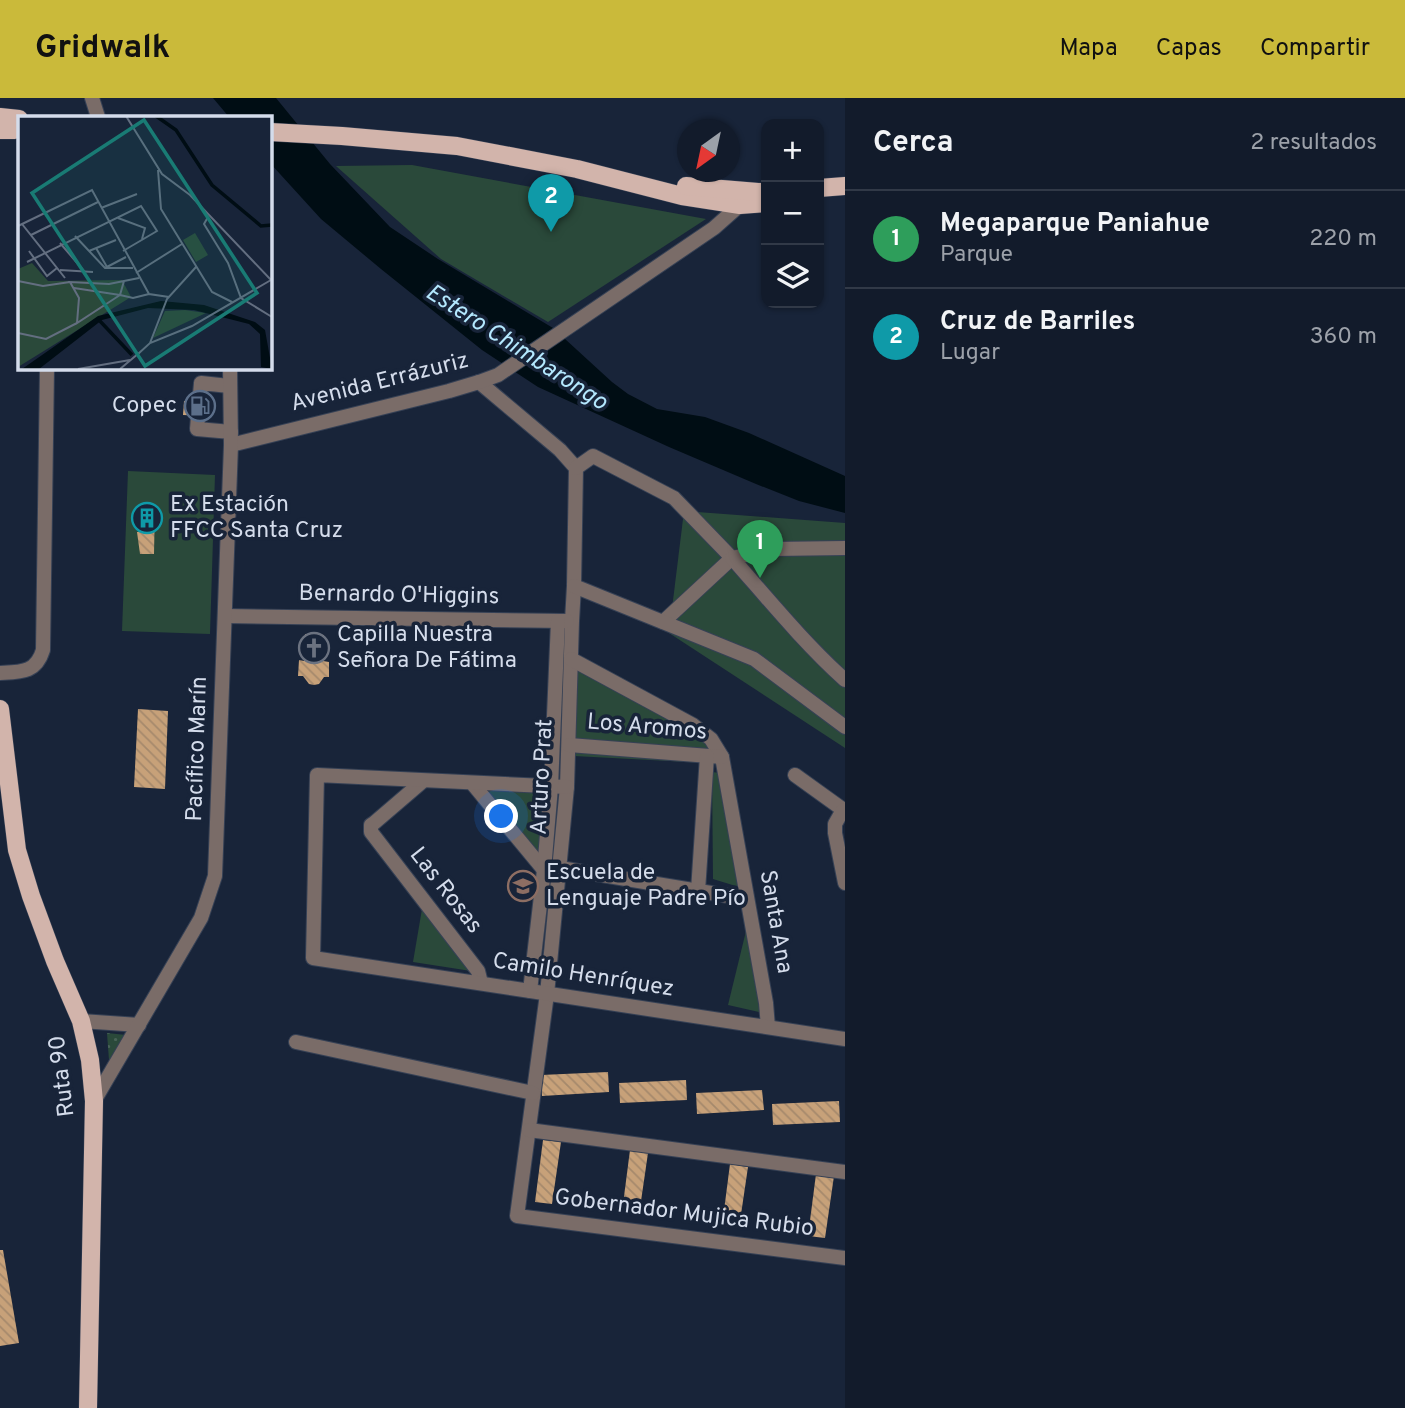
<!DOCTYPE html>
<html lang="es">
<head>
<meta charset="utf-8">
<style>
	body { margin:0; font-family:Overpass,sans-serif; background:#1f2837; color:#f1f3f6 }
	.controls { position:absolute; right:21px; top:21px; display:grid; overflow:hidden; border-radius:14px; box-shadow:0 2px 5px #0004 }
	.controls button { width:63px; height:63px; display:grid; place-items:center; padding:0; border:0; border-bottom:2px solid #313947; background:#121b2b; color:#f1f3f6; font:35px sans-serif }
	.compass { position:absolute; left:677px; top:21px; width:63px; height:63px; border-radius:50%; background:#121b2b; box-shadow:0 2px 5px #0004; rotate:213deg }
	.you { position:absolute; left:502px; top:719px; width:24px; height:24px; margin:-18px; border:5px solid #fff; border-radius:50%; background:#1a73e8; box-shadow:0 0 0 10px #1a73e833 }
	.badge { display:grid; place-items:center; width:46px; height:46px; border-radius:50%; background:#caba3a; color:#fff; font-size:23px; font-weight:700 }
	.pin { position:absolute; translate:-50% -58px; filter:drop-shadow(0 2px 4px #0008) }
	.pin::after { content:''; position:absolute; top:37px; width:24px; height:21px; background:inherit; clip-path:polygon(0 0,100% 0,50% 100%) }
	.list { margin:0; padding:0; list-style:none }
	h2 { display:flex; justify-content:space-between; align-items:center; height:91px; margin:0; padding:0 28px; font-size:30px }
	h2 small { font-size:23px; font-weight:400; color:#9ca1a9 }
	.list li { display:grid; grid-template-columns:46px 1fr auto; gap:21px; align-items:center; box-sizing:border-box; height:98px; padding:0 28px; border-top:2px solid #313947 }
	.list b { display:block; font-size:26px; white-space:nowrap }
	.list p { margin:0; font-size:23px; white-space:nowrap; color:#9ca1a9 }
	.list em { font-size:23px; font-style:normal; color:#9ca1a9 }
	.icon { flex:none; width:38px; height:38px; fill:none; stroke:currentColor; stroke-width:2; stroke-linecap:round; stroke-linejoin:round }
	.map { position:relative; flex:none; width:845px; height:1310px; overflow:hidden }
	header { display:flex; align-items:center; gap:42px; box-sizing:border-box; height:98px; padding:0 35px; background:#caba3a; color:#111 }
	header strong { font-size:33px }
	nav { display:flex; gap:38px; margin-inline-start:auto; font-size:24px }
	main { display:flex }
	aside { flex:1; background:#121b2b }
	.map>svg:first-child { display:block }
	.grass { fill:url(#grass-dots) }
	.park { fill:#2a493a }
	.water { fill:#000d14 }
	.building { fill:url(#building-back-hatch) }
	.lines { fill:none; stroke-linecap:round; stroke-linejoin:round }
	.minor-casing { stroke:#364155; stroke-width:16 }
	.major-casing { stroke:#364155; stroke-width:19 }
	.minor { stroke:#7a6c68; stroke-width:14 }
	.major { stroke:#d2b4ab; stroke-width:18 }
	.labels { text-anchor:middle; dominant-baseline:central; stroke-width:7; stroke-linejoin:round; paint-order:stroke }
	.street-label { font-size:23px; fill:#d4dceb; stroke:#182439 }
	.poi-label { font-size:23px; fill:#d4dceb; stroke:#182439; text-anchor:start }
	.water-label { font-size:24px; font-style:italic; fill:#b4e8fe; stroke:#182439 }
	.inset-river { fill:none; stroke:#000d14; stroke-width:3.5 }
	.inset-road { fill:none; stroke:#636e80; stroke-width:2 }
	.view { fill:#197b74; fill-opacity:0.15; stroke:#197b74; stroke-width:3.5 }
	.inset-edge { fill:none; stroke:#d4dceb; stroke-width:3.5 }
</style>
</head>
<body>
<header>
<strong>Gridwalk</strong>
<nav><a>Mapa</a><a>Capas</a><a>Compartir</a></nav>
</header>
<main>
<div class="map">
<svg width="845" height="1310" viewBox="0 0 845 1310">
	<defs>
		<pattern id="grass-dots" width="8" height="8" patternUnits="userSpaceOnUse" patternTransform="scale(1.75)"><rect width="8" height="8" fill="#2a493a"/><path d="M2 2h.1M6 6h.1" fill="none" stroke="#486357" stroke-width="1.8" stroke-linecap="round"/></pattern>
		<pattern id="building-back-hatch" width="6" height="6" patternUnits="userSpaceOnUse" patternTransform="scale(1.75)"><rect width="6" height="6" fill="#c7a179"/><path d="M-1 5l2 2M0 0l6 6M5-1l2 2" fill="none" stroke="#a5896c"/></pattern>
	</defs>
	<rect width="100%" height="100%" fill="#182439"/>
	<polygon class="grass" points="107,935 126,937 112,963 109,962"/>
	<g class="park">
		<polygon points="412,67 706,121 548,224 441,161 336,68"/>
		<polygon points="128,373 215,377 210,536 122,533"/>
		<polygon points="684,413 845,425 845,650 669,535"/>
		<polygon points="571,561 693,627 726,666 574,658"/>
		<polygon points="712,674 720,675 739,789 713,781"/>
		<polygon points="484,689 543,695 540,757"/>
		<polygon points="422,811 471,873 413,864"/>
		<polygon points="747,829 766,905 759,914 728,907"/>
	</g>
	<polygon class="water" points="213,0 276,0 330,66 390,129 438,161 553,230 612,284 628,296 657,311 705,319 749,335 845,378 845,415 799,403 756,386 669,349 538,289 482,252 381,171 321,121 270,65 270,19 229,19"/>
	<g class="building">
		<polygon points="184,303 207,304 206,318 183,317"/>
		<polygon points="141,406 155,406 154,456 140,456 137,434 140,434"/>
		<polygon points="305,536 324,537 323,563 329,564 329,579 324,579 319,586 314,587 309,586 303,578 298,578 299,562 304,563"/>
		<polygon points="138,611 168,613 165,691 134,689"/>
		<polygon points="608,974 609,994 542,998 541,977"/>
		<polygon points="686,982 687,1002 620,1005 619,985"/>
		<polygon points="762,992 764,1012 697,1016 696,995"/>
		<polygon points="839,1003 840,1024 773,1027 772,1006"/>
		<polygon points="543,1042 561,1044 552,1106 535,1104"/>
		<polygon points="630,1052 648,1055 639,1117 622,1114"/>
		<polygon points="730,1066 748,1069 739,1130 722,1128"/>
		<polygon points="816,1076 834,1078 825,1140 808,1138"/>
		<polygon points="0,1152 3,1152 19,1245 0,1248"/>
	</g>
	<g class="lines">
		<g class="minor-casing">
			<g id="minor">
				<polyline points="92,0 98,19"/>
				<polyline points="479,284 560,352 576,370 574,488 572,523 567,689 547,896 517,1118 845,1160"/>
				<polyline points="229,288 201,285 197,331 231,334"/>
				<polyline points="231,347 449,293 479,284 498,277 714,130 740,107"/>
				<polyline points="576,370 593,358 674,400 732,460 663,524"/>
				<path d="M 845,450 L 773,451 L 732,460 C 769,502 804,545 845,582"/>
				<polyline points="574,488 754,561 845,629"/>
				<polyline points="225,518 567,523"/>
				<polyline points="571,561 693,627 711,641 722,659 766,905 768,929"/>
				<path d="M 0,575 C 21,574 36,575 43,552 L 47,270"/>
				<polyline points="569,647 722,659"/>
				<polyline points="795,677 845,713"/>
				<polyline points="423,683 374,725 371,727 371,734 478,873 481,885"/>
				<polyline points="472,685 544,772"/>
				<polyline points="567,689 317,677 313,860 845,941"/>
				<polyline points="843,712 835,726 835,735 845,785"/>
				<polyline points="560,770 747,801"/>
				<polyline points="698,793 707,658"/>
				<polyline points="530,893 544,772 551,689 558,523"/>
				<polyline points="81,923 139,927"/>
				<polyline points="296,944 533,995"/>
				<polyline points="94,1003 201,820 215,778 231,347 230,270"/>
				<polyline points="529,1032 845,1074"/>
			</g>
		</g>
		<g class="major-casing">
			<g id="major">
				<polyline points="0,19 19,21"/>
				<polyline points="0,32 14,32 19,31"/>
				<polyline points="270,34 342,38 457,48 577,71 682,98 740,107 766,105"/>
				<polyline points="686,88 758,94 766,94"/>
				<polyline points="819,90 845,88"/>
				<polyline points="0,611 17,752 31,798 55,863 81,923 90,962 94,1003 88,1310"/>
			</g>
		</g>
		<use href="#minor" class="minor"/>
		<use href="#major" class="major"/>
	</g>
	<defs>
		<g id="fuel-ring" transform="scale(1.575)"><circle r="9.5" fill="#182439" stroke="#5c6f8a" stroke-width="1.5"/><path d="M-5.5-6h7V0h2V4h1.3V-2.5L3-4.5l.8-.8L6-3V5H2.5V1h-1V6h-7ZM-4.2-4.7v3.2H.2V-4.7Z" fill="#5c6f8a"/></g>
		<g id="building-ring" transform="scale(1.575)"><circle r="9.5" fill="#182439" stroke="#0f9aa8" stroke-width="1.5"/><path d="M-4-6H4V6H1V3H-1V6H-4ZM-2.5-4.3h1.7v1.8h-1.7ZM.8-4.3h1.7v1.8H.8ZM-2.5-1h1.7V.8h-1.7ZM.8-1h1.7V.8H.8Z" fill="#0f9aa8"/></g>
		<g id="church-ring" transform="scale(1.575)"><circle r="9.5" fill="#182439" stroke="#6b7280" stroke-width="1.5"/><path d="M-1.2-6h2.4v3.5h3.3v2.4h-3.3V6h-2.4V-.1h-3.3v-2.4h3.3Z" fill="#6b7280"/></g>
		<g id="school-ring" transform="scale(1.575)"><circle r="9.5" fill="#182439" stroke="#8d6e63" stroke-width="1.5"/><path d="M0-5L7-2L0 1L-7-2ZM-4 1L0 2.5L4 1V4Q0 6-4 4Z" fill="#8d6e63"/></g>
	</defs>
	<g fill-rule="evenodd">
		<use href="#fuel-ring" x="200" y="308"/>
		<use href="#building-ring" x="147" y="420"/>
		<use href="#church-ring" x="314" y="550"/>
		<use href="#school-ring" x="523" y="788"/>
	</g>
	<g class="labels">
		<g class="street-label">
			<text transform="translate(380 285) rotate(-14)">Avenida Errázuriz</text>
			<text transform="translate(399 498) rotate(1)">Bernardo O'Higgins</text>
			<text transform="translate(647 630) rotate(5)">Los Aromos</text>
			<text transform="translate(198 651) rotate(-88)">Pacífico Marín</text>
			<text transform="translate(543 679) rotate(-87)">Arturo Prat</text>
			<text transform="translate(445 793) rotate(52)">Las Rosas</text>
			<text transform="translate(775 824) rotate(80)">Santa Ana</text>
			<text transform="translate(583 878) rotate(9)">Camilo Henríquez</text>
			<text transform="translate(63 978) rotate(-97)">Ruta 90</text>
			<text transform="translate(684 1116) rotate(7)">Gobernador Mujica Rubio</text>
		</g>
		<g class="poi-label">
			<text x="177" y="308" text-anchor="end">Copec</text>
			<text x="170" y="407">Ex Estación<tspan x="170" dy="26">FFCC Santa Cruz</tspan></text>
			<text x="337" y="537">Capilla Nuestra<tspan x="337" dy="26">Señora De Fátima</tspan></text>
			<text x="546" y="775">Escuela de<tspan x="546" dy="26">Lenguaje Padre Pío</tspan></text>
		</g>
		<g class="water-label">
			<text transform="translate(516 250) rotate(33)">Estero Chimbarongo</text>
		</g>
	</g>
	<g transform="translate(18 18)">
		<rect width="254" height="254" fill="#182439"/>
		<path d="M 177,117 L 190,139 L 178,146 L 165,124 ZM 14,147 L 30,165 L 104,164 L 113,181 L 0,251 L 0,153 ZM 167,194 L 188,197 L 135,222 L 147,195 Z" fill="#2a493a"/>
		<path d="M 143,185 L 186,189 L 237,206 L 247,214 L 254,253 L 243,251 L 242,218 L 231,208 L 176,194 L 130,192 L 84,204 L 21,253 L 4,253 L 80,200 Z" fill="#000d14"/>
		<path class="inset-river" d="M 138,0 L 158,14 L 194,69 L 243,110 L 254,109M 81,204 L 114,239"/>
		<path class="inset-road" d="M 108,0 L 144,58 L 172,79 L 254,165M 140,54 L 143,93 L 194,176 L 214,186M 83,92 L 119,78M 190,101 L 186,108 L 210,147 L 223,182 L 254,201M 100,102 L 127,112 L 124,123M 4,108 L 47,162M 0,110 L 74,74 L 131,178 L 151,181M 13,119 L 80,86M 57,120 L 87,152 L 115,152M 42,127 L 66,155M 78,132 L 89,151M 11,135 L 29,160 L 39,152M 71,135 L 98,124M 9,146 L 123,90 L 139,115 L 105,135M 87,152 L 108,141M 42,154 L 75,156M 118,157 L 164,128M 0,165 L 25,170 L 52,166M 106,165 L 102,179 L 115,182 L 131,178M 56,172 L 102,179M 102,179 L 59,207 L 61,182 L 52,166 L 91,168 L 121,162M 0,217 L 28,223 L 59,207M 132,227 L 149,183 L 178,151M 120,238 L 132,227 L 174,210 L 253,164M 60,253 L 112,244M 102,253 L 121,237"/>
		<path class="view" d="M 126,4 L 239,177 L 127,250 L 14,77 Z"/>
		<rect width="254" height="254" class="inset-edge"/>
	</g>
</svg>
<div class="controls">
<button>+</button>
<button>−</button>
<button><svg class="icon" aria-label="layers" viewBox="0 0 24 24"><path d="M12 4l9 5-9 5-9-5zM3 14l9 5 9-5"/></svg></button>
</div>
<svg class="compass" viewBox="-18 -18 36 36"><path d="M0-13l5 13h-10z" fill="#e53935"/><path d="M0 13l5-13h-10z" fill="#9ca1a9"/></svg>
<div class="you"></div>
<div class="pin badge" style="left:760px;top:480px;background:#2e9e5b">1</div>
<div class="pin badge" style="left:551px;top:134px;background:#0f9aa8">2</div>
</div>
<aside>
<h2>Cerca<small>2 resultados</small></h2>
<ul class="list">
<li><span class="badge" style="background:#2e9e5b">1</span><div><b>Megaparque Paniahue</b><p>Parque</p></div><em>220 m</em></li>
<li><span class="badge" style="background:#0f9aa8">2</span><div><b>Cruz de Barriles</b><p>Lugar</p></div><em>360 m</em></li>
</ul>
</aside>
</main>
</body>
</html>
